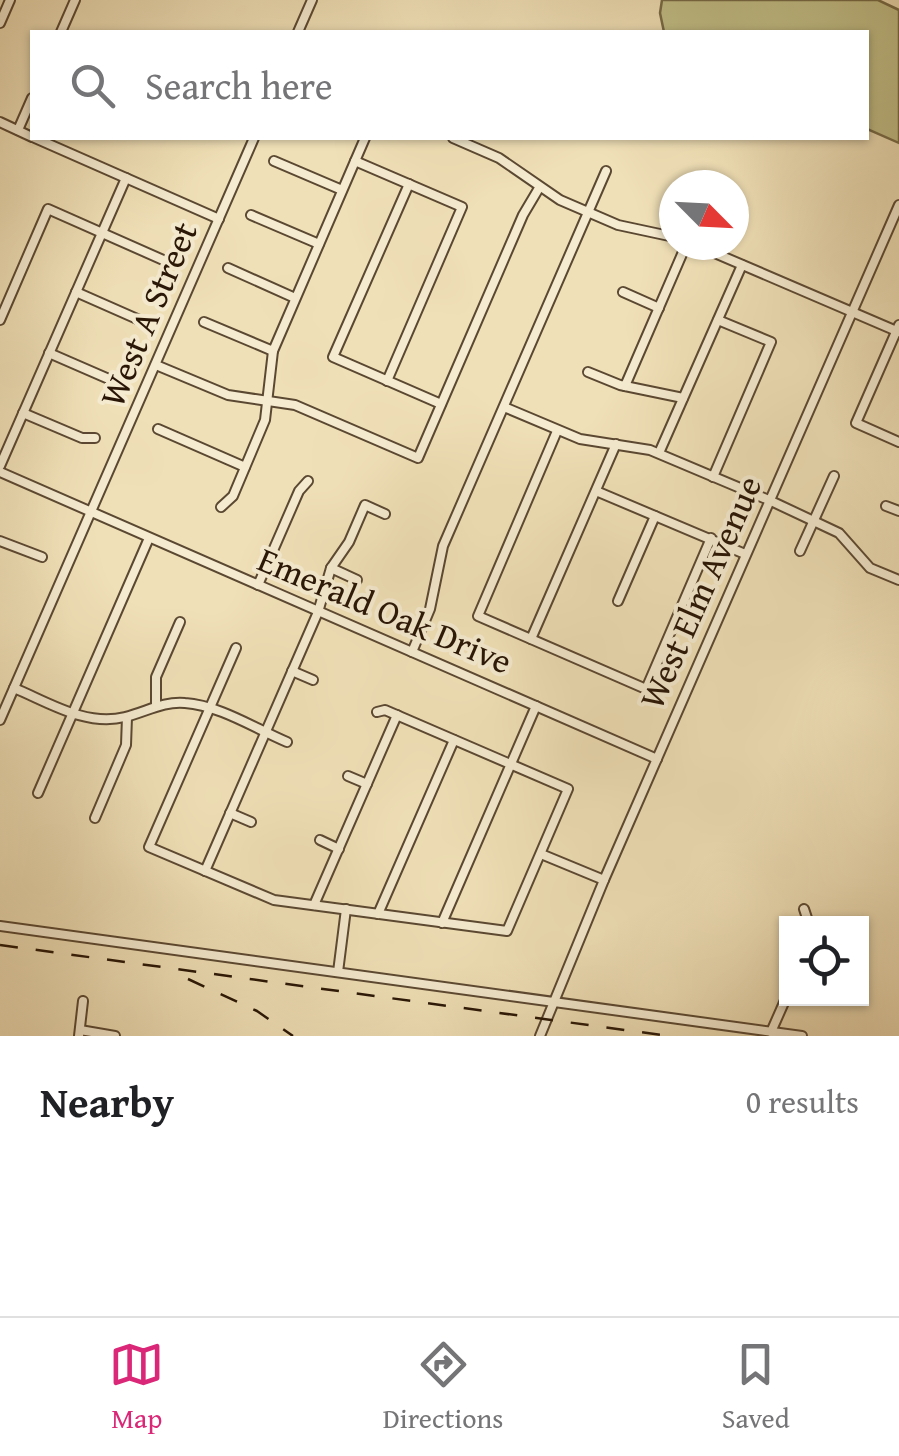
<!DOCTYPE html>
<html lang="en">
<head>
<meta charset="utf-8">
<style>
	body { margin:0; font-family:"Gentium Book Plus",serif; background:#f6f6f6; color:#202124 }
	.controls { position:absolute; right:30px; bottom:30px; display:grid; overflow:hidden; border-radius:0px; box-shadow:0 2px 8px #0004 }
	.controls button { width:90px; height:90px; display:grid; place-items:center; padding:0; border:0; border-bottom:2px solid #e0e0e0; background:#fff; color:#202124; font:50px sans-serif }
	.compass { position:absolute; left:659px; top:170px; width:90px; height:90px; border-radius:50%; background:#fff; box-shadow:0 2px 8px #0004; rotate:114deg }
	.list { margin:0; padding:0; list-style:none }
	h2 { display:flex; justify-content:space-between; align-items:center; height:130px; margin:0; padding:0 40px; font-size:42px }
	h2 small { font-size:32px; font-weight:400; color:#757577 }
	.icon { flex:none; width:55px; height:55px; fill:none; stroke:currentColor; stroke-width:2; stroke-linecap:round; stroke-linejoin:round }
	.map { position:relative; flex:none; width:899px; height:1036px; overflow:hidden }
	.search { position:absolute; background:#fff; box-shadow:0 2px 8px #0004; left:30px; right:30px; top:30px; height:110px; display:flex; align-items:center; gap:25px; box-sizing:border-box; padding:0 35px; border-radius:0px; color:#757577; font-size:38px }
	.sheet { height:280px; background:#fff }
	nav { display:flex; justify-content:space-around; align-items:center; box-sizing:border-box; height:140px; border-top:2px solid #e0e0e0; background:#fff; font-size:28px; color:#757577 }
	nav a { display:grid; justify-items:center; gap:5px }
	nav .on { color:#db2777 }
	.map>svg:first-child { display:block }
	.green { fill:#c2c089; stroke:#766b48; stroke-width:2.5 }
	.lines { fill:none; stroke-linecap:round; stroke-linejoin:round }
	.minor-casing { stroke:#5b4832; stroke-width:12 }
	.minor { stroke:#f5ebd0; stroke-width:8 }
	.rail { stroke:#291606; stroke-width:2.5; stroke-dasharray:18 18; stroke-linecap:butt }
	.labels { text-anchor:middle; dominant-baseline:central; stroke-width:8; stroke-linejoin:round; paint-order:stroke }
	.street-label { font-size:35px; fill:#291606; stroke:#f5ebd0 }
</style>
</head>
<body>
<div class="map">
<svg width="899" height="1036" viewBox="0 0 899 1036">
	<rect width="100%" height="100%" fill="#f0e0b7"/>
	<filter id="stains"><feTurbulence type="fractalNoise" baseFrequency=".002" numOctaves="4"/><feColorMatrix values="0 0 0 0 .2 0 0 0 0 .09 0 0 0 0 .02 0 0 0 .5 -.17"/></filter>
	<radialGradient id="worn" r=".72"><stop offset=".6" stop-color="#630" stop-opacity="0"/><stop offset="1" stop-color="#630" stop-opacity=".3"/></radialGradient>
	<polygon class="green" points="662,0 878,0 899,10 899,143 867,129 866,32 664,32 660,13"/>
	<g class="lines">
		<g class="minor-casing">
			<g id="minor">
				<polyline points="0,23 10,0"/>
				<polyline points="61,32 75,0"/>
				<polyline points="298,32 312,0"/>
				<polyline points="0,122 32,137"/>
				<polyline points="18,130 32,98"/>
				<polyline points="35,138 219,219"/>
				<polyline points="453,138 499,158 560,200 618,225 674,237"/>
				<polyline points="274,161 342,190"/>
				<polyline points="355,161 462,207 387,381"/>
				<polyline points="409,184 333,357 441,404"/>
				<polyline points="251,215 319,244"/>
				<polyline points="696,245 899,332"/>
				<polyline points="228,268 295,298"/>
				<polyline points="76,292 144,322"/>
				<polyline points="623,292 659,308"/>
				<polyline points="0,320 48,209 170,263"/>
				<polyline points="204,322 273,351"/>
				<polyline points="899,325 856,423 899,442"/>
				<polyline points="49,353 118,383"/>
				<polyline points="156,365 228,395 295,405 418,458 523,215 539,188"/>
				<polyline points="588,372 620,385 683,398"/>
				<polyline points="625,386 686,245"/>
				<polyline points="504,407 580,439 650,450 771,501 839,533 870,568 899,580"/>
				<polyline points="23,413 82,438 95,438"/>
				<polyline points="158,429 245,467"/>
				<polyline points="557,431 478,616 646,689 711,538"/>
				<polyline points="659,453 742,265"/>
				<polyline points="0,466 126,178"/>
				<polyline points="0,472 657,759"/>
				<polyline points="713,477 771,342 718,320"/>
				<polyline points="596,491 745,554"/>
				<polyline points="886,506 899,511"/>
				<polyline points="221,507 233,496 265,420 273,351 365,138"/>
				<polyline points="0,541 42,557"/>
				<polyline points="800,551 834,476"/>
				<polyline points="331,568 357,580"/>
				<polyline points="258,585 299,491 308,481"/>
				<polyline points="618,601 655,516"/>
				<polyline points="531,639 616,444"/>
				<polyline points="236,648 149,847 274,900 507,931 568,789 385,710 377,712"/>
				<polyline points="412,652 430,609 443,546 606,171"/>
				<polyline points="292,671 313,680"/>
				<path d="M 14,688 C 48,702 86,727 125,717 C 146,712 163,701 185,703 C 219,705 256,729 287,742"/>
				<polyline points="156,706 156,677 180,622"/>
				<polyline points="0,720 254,138"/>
				<polyline points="348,776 367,784"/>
				<polyline points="38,793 149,538"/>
				<polyline points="230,813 251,822"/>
				<polyline points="95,818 126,745 127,717"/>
				<polyline points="320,840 339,849"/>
				<polyline points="541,854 604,880"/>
				<polyline points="205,871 318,612 331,568 349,542 365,505 385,514"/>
				<polyline points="314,905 397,715"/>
				<polyline points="804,909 809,924"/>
				<polyline points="378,914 454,740"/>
				<polyline points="442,923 536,706"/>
				<polyline points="0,926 802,1036"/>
				<polyline points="338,972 346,909"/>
				<polyline points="80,1030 115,1036"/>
				<polyline points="771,1032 786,998"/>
				<polyline points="79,1036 83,1001"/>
				<polyline points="540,1036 604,880 899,205"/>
			</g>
		</g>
		<use href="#minor" class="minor"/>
		<g class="rail">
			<polyline points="0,945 669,1036"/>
			<polyline points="188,979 257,1011 293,1036"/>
		</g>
	</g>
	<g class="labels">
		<g class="street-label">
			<text transform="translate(148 314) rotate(-67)">West A Street</text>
			<text transform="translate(700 592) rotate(-66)">West Elm Avenue</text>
			<text transform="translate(385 610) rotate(23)">Emerald Oak Drive</text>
		</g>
	</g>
	<rect width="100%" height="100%" filter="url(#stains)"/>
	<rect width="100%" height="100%" fill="url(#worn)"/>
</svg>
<div class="controls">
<button><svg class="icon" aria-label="locate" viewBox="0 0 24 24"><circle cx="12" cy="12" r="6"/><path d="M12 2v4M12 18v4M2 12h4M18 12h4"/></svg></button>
</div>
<svg class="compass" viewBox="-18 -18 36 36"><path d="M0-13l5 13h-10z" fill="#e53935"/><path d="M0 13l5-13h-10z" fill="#757577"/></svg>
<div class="search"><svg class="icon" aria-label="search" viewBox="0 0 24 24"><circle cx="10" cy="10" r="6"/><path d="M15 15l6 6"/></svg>Search here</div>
</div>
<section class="sheet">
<h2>Nearby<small>0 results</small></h2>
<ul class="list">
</ul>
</section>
<nav>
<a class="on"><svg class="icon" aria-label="map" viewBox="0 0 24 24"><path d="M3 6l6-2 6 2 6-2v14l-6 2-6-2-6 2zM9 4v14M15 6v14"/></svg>Map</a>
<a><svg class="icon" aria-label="directions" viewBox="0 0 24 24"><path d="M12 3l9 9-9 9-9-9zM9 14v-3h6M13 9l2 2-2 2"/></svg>Directions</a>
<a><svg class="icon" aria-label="saved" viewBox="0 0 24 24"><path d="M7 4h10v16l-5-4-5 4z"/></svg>Saved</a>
</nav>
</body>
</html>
